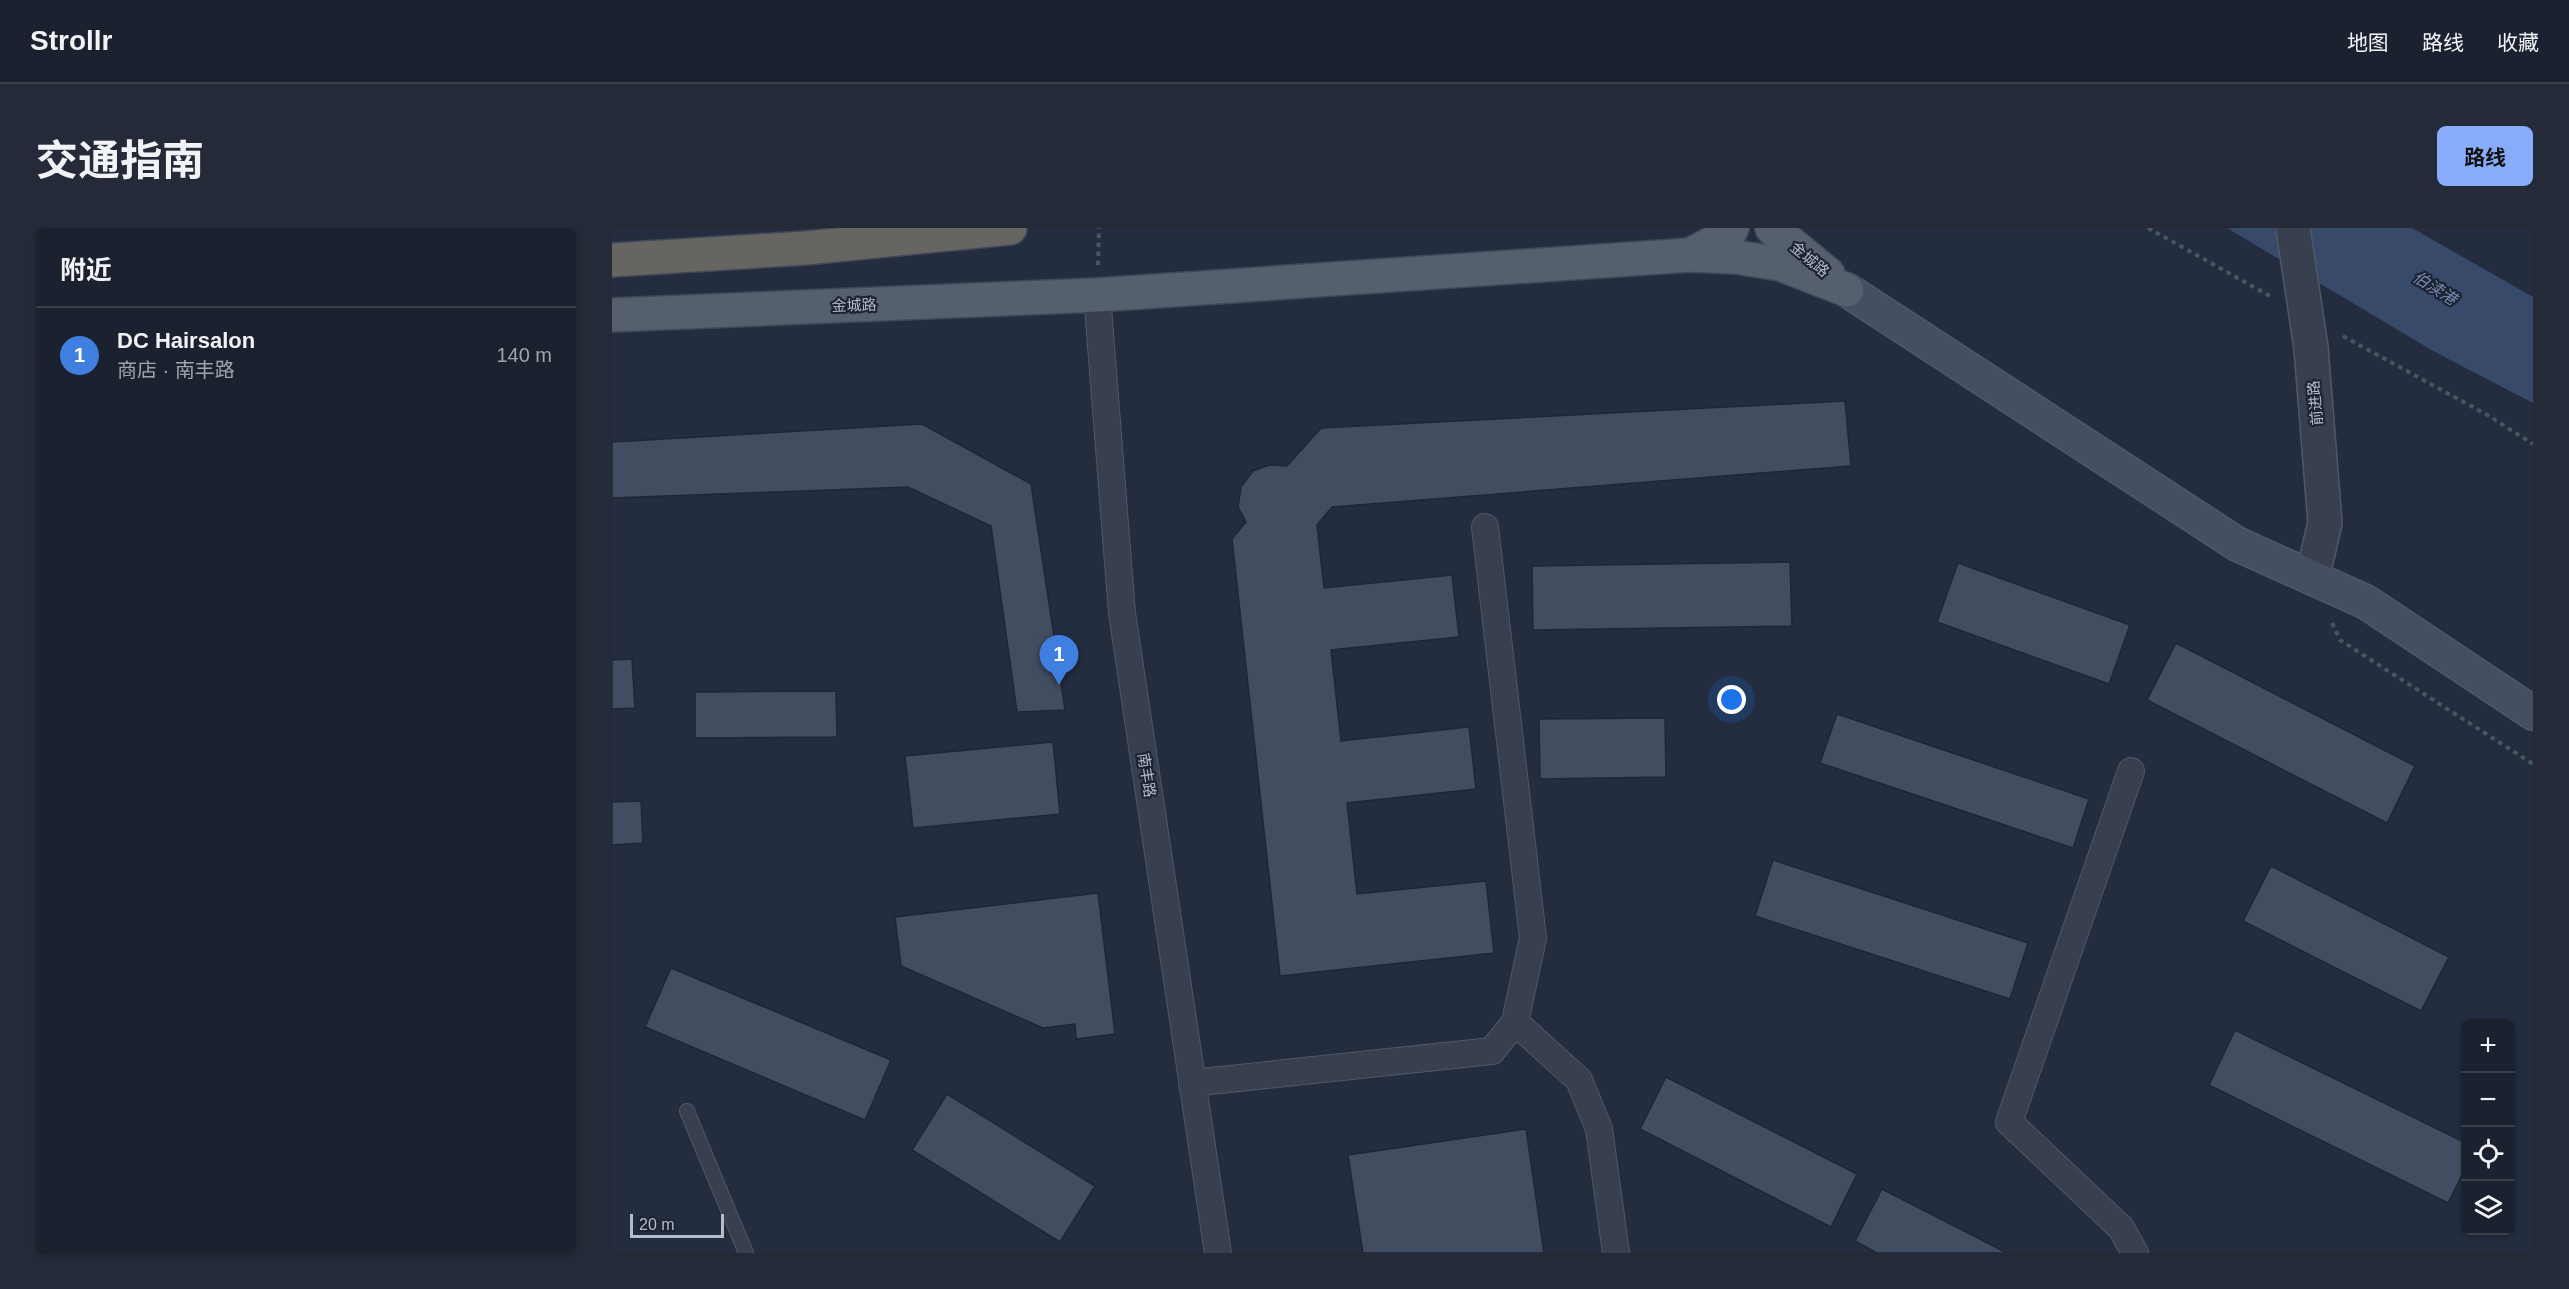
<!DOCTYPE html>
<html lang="zh">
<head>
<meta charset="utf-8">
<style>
	body { margin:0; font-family:Helvetica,"Noto Sans SC",sans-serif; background:#242a37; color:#f1f3f6 }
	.controls { position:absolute; right:18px; bottom:18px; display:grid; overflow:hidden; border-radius:9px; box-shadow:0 2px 4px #0004 }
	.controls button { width:54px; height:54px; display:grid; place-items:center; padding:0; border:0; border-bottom:2px solid #393f4b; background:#1b222f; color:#f1f3f6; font:30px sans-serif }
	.scale { position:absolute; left:18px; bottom:15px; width:94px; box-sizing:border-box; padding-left:6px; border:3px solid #b4bbca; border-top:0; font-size:16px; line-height:21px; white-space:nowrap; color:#b4bbca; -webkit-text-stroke:4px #1d2534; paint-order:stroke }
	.you { position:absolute; left:1120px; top:472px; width:21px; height:21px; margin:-15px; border:4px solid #fff; border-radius:50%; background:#1a73e8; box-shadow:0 0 0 9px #1a73e833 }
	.badge { display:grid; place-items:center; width:39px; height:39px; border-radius:50%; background:#89acfa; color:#fff; font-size:20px; font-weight:700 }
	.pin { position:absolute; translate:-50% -50px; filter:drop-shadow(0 2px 3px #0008) }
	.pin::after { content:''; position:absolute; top:32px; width:21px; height:18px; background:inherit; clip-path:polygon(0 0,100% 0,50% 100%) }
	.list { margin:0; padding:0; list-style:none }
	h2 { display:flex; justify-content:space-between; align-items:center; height:78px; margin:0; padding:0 24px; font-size:26px }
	h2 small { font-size:20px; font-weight:400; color:#a0a4aa }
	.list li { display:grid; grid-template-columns:39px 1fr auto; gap:18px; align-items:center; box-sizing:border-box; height:96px; padding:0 24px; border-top:2px solid #393f4b }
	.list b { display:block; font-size:22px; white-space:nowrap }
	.list p { margin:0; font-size:20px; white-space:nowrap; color:#a0a4aa }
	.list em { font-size:20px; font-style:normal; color:#a0a4aa }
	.icon { flex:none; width:33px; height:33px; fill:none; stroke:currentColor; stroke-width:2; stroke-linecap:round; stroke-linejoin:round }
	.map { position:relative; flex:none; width:1921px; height:1025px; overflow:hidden; border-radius:9px }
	header { display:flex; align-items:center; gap:36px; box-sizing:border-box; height:84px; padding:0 30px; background:#1b222f; border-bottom:2px solid #393f4b }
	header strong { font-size:28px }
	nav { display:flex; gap:33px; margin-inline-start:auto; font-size:21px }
	.intro { display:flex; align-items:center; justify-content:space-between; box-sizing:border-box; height:144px; padding:0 36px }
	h1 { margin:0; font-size:42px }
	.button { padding:15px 27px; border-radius:9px; background:#89acfa; color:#111; font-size:21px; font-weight:700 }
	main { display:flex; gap:36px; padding:0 36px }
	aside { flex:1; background:#1b222f; border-radius:9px; box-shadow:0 2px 4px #0004 }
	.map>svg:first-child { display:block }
	.water { fill:#384a69 }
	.building { fill:#434d61; stroke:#1f2736; stroke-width:1.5 }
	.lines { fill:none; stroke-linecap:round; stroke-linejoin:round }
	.service-casing { stroke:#505867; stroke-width:16 }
	.minor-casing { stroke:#505867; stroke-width:28 }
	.tertiary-casing { stroke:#505867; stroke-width:36 }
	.secondary-casing { stroke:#505867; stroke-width:36 }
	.primary-casing { stroke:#414958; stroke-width:36 }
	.trunk-casing { stroke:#404857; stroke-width:36 }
	.path { stroke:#44585d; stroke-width:4; stroke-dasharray:4.5 4.5; stroke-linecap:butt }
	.service { stroke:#38404f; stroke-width:14 }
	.minor { stroke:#38404f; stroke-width:26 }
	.tertiary { stroke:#38404f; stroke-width:33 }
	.secondary { stroke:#464e62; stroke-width:33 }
	.primary { stroke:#565f6f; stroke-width:33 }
	.trunk { stroke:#666562; stroke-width:33 }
	.tertiary-bridge-casing { stroke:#505867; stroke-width:36; stroke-linecap:butt }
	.tertiary-bridge { stroke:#38404f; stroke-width:33 }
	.labels { text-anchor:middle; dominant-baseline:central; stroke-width:4.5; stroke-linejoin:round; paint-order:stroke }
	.street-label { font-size:15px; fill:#b4bbca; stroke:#1d2534 }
	.water-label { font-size:16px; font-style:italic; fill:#7b8eb2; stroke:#1d2534 }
</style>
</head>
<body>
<header>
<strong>Strollr</strong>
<nav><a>地图</a><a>路线</a><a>收藏</a></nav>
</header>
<div class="intro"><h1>交通指南</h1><a class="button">路线</a></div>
<main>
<aside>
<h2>附近<small></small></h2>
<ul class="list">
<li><span class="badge" style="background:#3f7fe0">1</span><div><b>DC Hairsalon</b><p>商店 · 南丰路</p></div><em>140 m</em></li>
</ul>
</aside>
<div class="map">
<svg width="1921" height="1025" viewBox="0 0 1921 1025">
	<rect width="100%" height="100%" fill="#242d3f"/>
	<polygon class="water" points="1615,0 1800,0 1921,69 1921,175 1823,124"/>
	<g class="building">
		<polygon points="1233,173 1239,238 720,279 705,297 712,360 840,347 847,409 719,422 729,513 857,499 864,561 735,575 745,666 874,653 882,725 668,748 620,311 634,294 626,279 629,259 641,243 657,237 675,238 709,200"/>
		<polygon points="310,196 419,256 453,482 405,484 379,298 296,259 0,270 0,214"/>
		<polygon points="1178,334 1180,398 921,402 920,338"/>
		<polygon points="1346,335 1518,397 1497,456 1325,394"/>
		<polygon points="1564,415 1803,538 1775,595 1535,472"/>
		<polygon points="20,431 23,480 0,481 0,432"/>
		<polygon points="224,463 225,509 83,510 83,464"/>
		<polygon points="1225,486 1477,571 1461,620 1208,535"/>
		<polygon points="1053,490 1054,549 928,551 927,491"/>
		<polygon points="441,514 448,586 301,600 293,528"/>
		<polygon points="29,573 31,615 0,617 0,574"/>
		<polygon points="1161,632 1416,715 1398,771 1143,688"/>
		<polygon points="1659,638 1837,729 1809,783 1631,693"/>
		<polygon points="486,665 503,806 464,811 463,796 431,800 289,738 283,689"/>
		<polygon points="59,740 279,832 253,892 33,799"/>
		<polygon points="1623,802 1854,915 1854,939 1836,975 1597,857"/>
		<polygon points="1054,849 1245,946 1219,999 1028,901"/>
		<polygon points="335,866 483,958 448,1014 300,922"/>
		<polygon points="914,901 932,1025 751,1025 736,927"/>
		<polygon points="1270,961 1395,1025 1265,1025 1243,1013"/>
	</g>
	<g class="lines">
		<g class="service-casing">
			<polyline id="service" points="75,883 134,1025"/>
		</g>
		<g class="minor-casing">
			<g id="minor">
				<polyline points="485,67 510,385 606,1025"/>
				<polyline points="1519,543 1397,894 1509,1000 1523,1025"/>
				<polyline points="903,794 967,852 987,901 1004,1025"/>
				<polyline points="580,855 880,823 903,794 921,710 873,299"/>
			</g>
		</g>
		<g class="tertiary-casing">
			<polyline id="tertiary" points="1699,120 1713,295 1700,350"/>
		</g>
		<g class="secondary-casing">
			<polyline id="secondary" points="1235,62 1625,316 1754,374 1921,485"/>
		</g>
		<g class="primary-casing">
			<g id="primary">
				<polyline points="1160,0 1216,46"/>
				<polyline points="1078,27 1116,7 1120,0"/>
				<polyline points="0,87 485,67 1078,27 1123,29 1168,36 1235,62"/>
			</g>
		</g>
		<g class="trunk-casing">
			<polyline id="trunk" points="0,32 194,20 398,0"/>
		</g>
		<g class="path">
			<polyline points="1536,0 1658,68"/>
			<polyline points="486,37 487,0"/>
			<polyline points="1731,108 1877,188 1921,216"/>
			<polyline points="1720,395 1728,412 1921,536"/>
		</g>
		<use href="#service" class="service"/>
		<use href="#minor" class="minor"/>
		<use href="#tertiary" class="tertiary"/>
		<use href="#secondary" class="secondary"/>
		<use href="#primary" class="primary"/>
		<use href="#trunk" class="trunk"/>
		<g class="tertiary-bridge-casing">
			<polyline id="tertiary-bridge" points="1681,0 1699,120"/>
		</g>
		<use href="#tertiary-bridge" class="tertiary-bridge"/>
	</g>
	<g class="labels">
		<g class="street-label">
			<text transform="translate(1198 31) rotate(40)">金城路</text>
			<text transform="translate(242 77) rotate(-2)">金城路</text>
			<text transform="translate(1703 175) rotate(-95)">前进路</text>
			<text transform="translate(535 547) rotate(81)">南丰路</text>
		</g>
		<g class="water-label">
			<text transform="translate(1823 60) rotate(32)">伯渎港</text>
		</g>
	</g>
</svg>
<div class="controls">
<button>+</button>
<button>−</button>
<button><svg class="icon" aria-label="locate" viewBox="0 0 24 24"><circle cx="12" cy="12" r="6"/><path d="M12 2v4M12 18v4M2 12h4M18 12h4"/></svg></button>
<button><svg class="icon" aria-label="layers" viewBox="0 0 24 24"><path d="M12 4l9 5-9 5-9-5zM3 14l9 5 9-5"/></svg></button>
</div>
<div class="scale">20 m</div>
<div class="you"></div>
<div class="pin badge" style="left:447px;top:457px;background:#3f7fe0">1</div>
</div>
</main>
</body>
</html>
